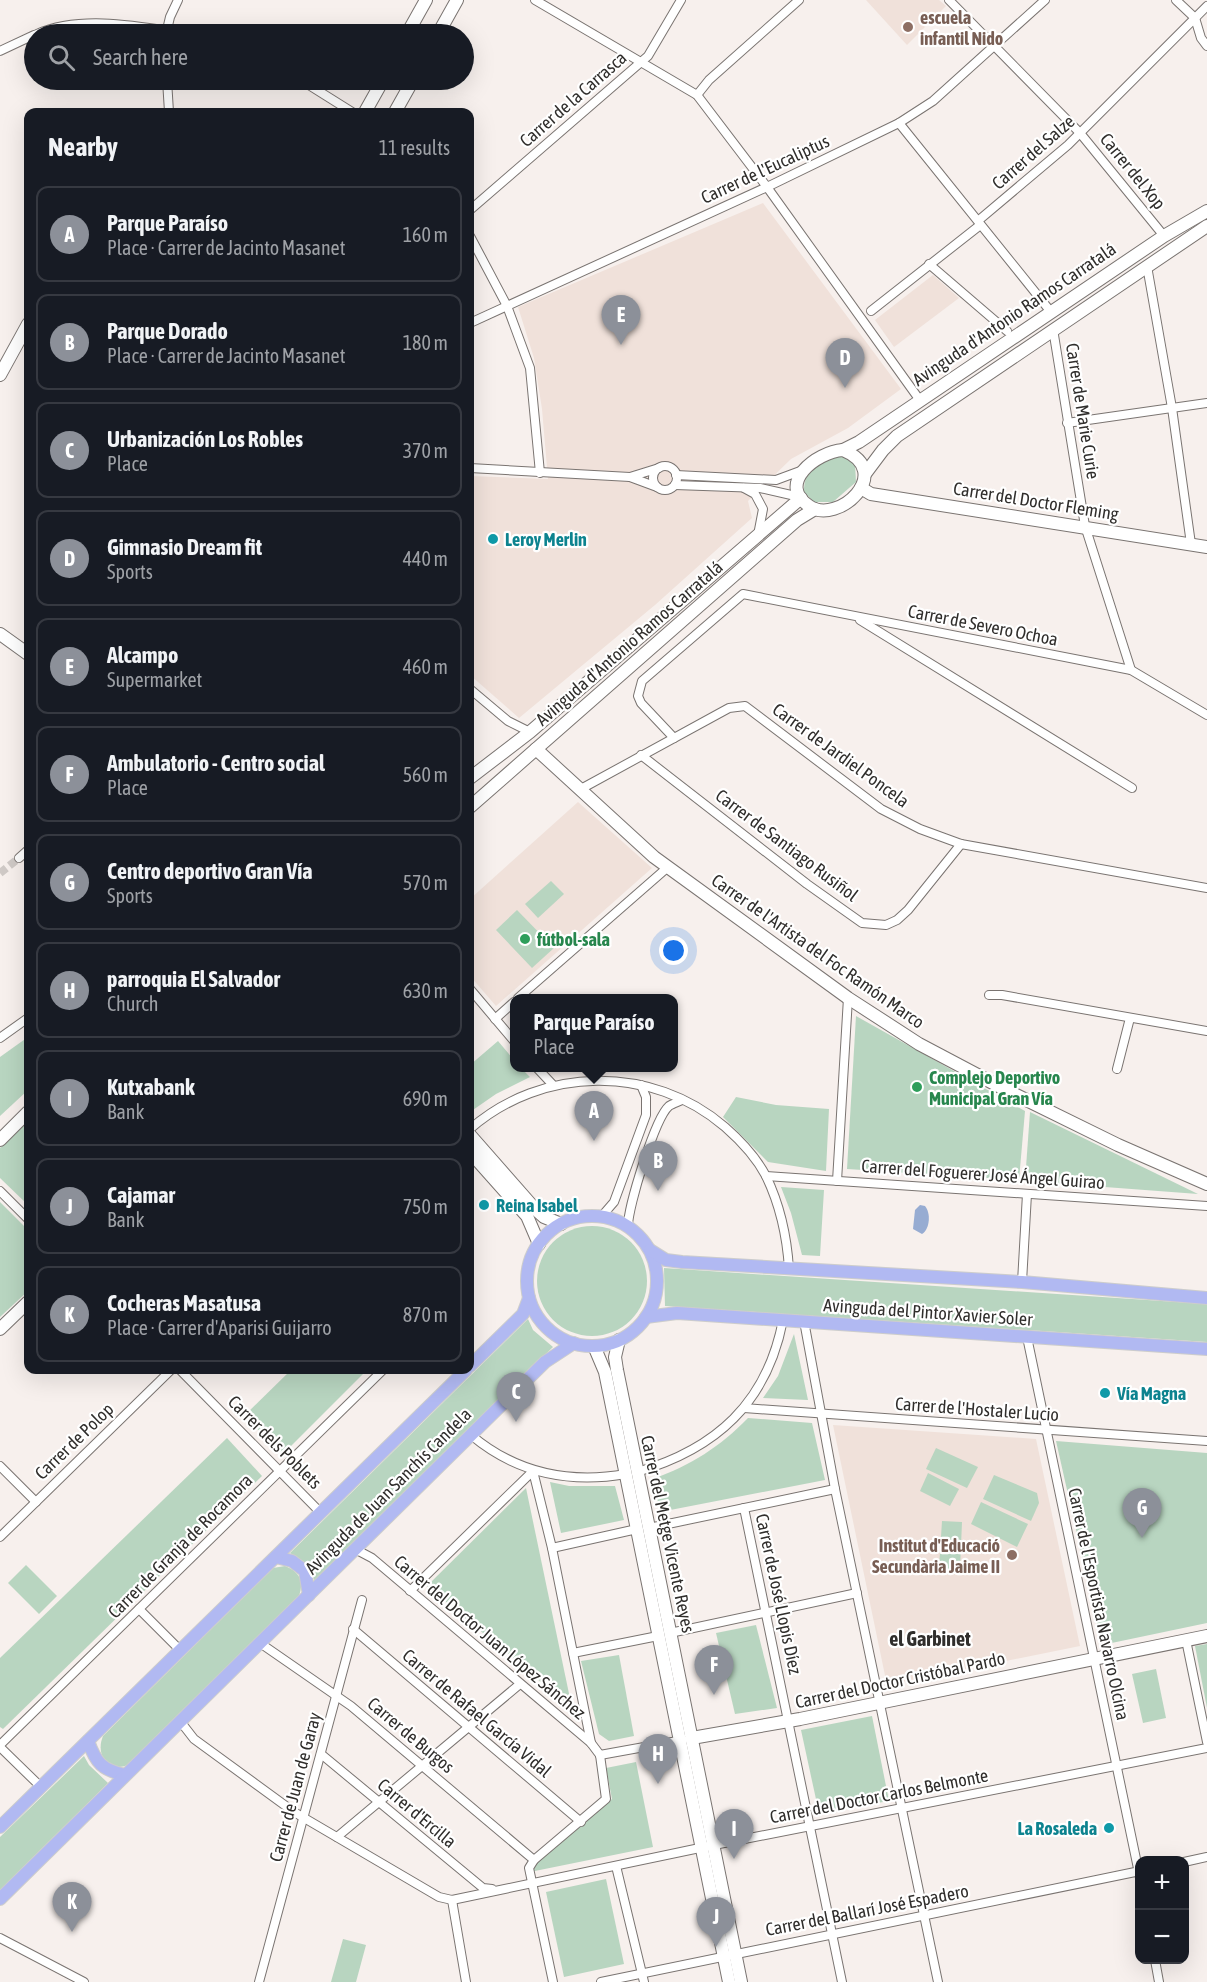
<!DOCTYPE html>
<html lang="en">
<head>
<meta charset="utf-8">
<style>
	body { margin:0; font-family:"Asap Condensed",sans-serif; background:#20242c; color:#f1f3f6 }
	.controls { position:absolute; right:18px; bottom:18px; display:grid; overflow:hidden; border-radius:12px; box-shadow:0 6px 24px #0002 }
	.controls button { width:54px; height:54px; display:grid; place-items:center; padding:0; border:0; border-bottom:2px solid #363941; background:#171b24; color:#f1f3f6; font:30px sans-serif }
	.you { position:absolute; left:674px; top:951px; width:21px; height:21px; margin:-15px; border:4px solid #fff; border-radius:50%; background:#1a73e8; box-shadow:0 0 0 9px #1a73e833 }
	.badge { display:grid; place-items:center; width:39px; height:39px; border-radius:50%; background:#8c9099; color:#fff; font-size:20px; font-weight:700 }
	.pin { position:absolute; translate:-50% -50px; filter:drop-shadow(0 2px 3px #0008) }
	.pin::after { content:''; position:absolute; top:32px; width:21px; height:18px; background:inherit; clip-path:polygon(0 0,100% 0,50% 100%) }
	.popup { position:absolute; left:510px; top:994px; width:168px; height:78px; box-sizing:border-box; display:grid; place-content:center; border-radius:12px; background:#171b24; filter:drop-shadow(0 2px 4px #0005); font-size:20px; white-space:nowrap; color:#9ea1a6 }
	.popup b { font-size:22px; color:#f1f3f6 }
	.popup::after { content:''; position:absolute; left:50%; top:100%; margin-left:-12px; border:12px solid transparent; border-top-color:#171b24 }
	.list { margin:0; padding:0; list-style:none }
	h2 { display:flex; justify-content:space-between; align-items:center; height:78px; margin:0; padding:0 24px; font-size:26px }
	h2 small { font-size:20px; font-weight:400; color:#9ea1a6 }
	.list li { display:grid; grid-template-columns:39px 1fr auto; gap:18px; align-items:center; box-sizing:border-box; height:96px; margin:0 12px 12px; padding:0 12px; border:2px solid #363941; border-radius:12px }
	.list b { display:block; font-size:22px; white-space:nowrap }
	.list p { margin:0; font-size:20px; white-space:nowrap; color:#9ea1a6 }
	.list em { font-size:20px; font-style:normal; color:#9ea1a6 }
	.icon { flex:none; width:33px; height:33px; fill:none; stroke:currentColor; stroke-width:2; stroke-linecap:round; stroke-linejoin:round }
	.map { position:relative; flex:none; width:1207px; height:1982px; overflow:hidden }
	.search { position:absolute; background:#171b24; box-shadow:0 6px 24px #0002; left:24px; top:24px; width:450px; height:66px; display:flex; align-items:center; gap:15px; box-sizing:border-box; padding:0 21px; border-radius:33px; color:#9ea1a6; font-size:22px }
	.panel { position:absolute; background:#171b24; box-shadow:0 6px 24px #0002; left:24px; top:108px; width:450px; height:1266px; border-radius:12px }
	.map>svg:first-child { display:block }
	.built { fill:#f0e1da }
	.green { fill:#b8d5c0 }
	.water { fill:#97acd2 }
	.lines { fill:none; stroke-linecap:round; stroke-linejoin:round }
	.street-tunnel { stroke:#cfc9c6; stroke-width:8; stroke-dasharray:8 4; stroke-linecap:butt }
	.street-casing { stroke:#7a7471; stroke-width:10 }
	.secondary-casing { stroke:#7a7471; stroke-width:14 }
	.primary-casing { stroke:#cdcdcc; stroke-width:14 }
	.street { stroke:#fff; stroke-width:8 }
	.secondary { stroke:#fff; stroke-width:12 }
	.primary { stroke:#b1b9f2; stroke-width:12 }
	.education-dot { fill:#8d6e63; stroke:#fff; stroke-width:2 }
	.culture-dot { fill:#0f9aa8; stroke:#fff; stroke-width:2 }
	.leisure-dot { fill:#2e9e5b; stroke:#fff; stroke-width:2 }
	.labels { text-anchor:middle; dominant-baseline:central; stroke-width:4.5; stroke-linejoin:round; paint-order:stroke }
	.education-label { font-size:18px; font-weight:bold; fill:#785e54; stroke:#fff; text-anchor:start }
	.street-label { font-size:18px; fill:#302e2c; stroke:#fff }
	.culture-label { font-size:18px; font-weight:bold; fill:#0d838f; stroke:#fff; text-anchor:start }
	.leisure-label { font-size:18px; font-weight:bold; fill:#27864d; stroke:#fff; text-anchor:start }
	.neighbourhood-label { font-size:20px; font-weight:bold; fill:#302e2c; stroke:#fff }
</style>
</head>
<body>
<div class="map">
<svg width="1207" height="1982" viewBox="0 0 1207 1982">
	<rect width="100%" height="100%" fill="#f7f0ed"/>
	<g class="built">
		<polygon points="866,0 939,0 946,6 907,45"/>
		<polygon points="763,203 901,389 848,428 791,459 748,501 752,518 655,605 519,718 470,675 470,476 548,479 542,409 534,358 518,307"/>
		<polygon points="933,275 959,298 894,347 875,320"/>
		<polygon points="578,802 652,868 496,1006 470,976 470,899"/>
		<polygon points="833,1425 1036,1439 1080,1646 887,1685"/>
	</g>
	<g class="green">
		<path d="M 839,456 L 848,458 L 855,464 L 856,482 L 833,502 L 814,502 L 804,492 C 803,469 821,461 839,456 Z"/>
		<polygon points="551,881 564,894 538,918 525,904"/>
		<polygon points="517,910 554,948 532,968 496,930"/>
		<polygon points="856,1016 1025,1111 1019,1180 847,1169"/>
		<polygon points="28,1037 28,1090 0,1116 0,1057"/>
		<polygon points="498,1041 514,1060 514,1068 521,1068 530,1077 496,1094 470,1112 470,1065"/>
		<polygon points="736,1097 776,1105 829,1109 826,1171 768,1162 723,1117"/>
		<polygon points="1030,1112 1198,1194 1025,1181"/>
		<polygon points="28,1119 28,1205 0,1178 0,1148"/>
		<polygon points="781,1187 824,1190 820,1256 802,1255 791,1213"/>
		<polygon points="0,1202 28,1230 28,1291 0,1317"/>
		<circle cx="592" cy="1281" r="55"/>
		<polygon points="664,1268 1207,1304 1207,1342 665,1306"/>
		<polygon points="528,1319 533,1330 553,1347 315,1581 304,1562 290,1553"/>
		<polygon points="794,1334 808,1400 763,1398 778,1376"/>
		<polygon points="291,1370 367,1370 283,1454 244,1416"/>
		<path d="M 748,1418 L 812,1423 L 825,1480 L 660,1512 L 653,1479 C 691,1465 720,1447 748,1418 Z"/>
		<polygon points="227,1438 262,1476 3,1729 0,1727 0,1658"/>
		<polygon points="1056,1441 1207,1453 1207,1623 1102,1645"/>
		<polygon points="936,1448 978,1467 967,1488 926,1469"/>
		<polygon points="928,1473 959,1489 950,1506 920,1491"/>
		<polygon points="994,1475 1037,1493 1039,1503 1031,1521 983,1499"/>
		<polygon points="550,1482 569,1486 615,1486 624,1520 561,1533"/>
		<polygon points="526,1488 572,1708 427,1586"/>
		<polygon points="981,1502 1028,1524 1017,1547 971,1524"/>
		<polygon points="942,1521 962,1522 960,1570 939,1568"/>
		<polygon points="26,1565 57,1596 39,1614 8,1583"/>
		<path d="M 285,1566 C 300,1572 304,1581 299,1596 L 128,1765 C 108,1773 95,1755 103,1736 L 273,1568 Z"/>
		<polygon points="756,1625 777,1708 735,1714 716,1633"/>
		<polygon points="1207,1644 1207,1708 1195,1646"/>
		<polygon points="619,1655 634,1736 609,1741 599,1734 581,1661"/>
		<polygon points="1156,1669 1166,1718 1143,1723 1132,1674"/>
		<polygon points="872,1716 889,1801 819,1813 801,1730"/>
		<polygon points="84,1756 89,1765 108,1783 0,1890 0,1837"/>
		<polygon points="636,1762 653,1847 525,1873 612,1799 606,1768"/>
		<polygon points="606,1879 624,1964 564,1977 546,1892"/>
		<polygon points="343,1939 366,1945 356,1982 331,1982"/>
	</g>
	<path class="water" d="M 920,1205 L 925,1206 C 931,1213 930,1229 922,1234 L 913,1229 L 915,1210 Z"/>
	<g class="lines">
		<polyline class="street-tunnel" points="0,873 19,858"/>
		<g class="street-casing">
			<g id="street">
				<polyline points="535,0 697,95 767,187 919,399"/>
				<polyline points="949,0 1080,133 1164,236"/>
				<polyline points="1176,0 1195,18 1201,38 1207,46"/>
				<path d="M 37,34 C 82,14 142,27 189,34"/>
				<polyline points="166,34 170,17 178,0"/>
				<polyline points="0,51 34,35"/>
				<polyline points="167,80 169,112"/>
				<polyline points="301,80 352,112"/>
				<polyline points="697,95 709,80 799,0"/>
				<polyline points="899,123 1051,312"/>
				<polyline points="470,210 648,56 681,0"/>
				<polyline points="470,236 507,306 530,368 540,473"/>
				<polyline points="929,264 1007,331"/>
				<polyline points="1147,266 1172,408 1191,544"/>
				<polyline points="871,311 979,226 979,220 1068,145 1207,6"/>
				<polyline points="470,323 767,187 899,123 933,101 1045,0"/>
				<polyline points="1053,329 1085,526 1131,670"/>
				<polyline points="1067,423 1207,403"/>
				<circle cx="665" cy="478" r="12"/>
				<polyline points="470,468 630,477"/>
				<polyline points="676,475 776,480 803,470"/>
				<polyline points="675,485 760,488 800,497"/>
				<polyline points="657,487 630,477 659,468"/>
				<polyline points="744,488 755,494 763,509 758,535"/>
				<polyline points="860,620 1132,788"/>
				<polyline points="470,689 508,721 530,732"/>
				<polyline points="674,738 641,703 638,696 642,681 743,594 1131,670 1207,715"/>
				<polyline points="641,755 807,884 862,923 886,925 897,920 908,910 961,844"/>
				<polyline points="579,790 729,708 745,706 881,809 920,829 961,844 1207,888"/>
				<polyline points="19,858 28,850"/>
				<polyline points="470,989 514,1041"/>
				<polyline points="989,995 1002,995 1207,1031"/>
				<polyline points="518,998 668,867"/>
				<polyline points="495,1019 514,1002"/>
				<polyline points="0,1038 28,1018"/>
				<polyline points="537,1068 553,1085"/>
				<polyline points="1117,1069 1130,1018"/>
				<path d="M 470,1129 C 542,1066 652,1064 725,1127 C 741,1141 756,1157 766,1176 C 780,1205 787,1237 789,1269"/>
				<polyline points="766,1176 1207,1206"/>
				<polyline points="837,1181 848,998"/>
				<polyline points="0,1191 28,1219"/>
				<polyline points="601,1217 614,1202 646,1115 646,1097 641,1085"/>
				<path d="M 628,1226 C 628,1207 655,1118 669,1106 C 672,1104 678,1102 682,1100"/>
				<polyline points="1022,1282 1027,1194"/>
				<polyline points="804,1321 835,1489 938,1982"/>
				<polyline points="1027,1337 1140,1878"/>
				<polyline points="180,1370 321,1513"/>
				<polyline points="744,1408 1207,1441"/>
				<path d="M 471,1435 C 516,1473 568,1484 626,1474"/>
				<polyline points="0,1466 36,1502"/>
				<path d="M 637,1472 C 716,1449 767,1403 783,1320"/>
				<polyline points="744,1508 842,1982"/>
				<polyline points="649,1528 835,1489"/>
				<polyline points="0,1537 171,1370"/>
				<polyline points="552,1548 637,1529"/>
				<polyline points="355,1549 372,1558 591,1743 600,1755"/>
				<polyline points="410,1591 533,1471 552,1548 591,1743"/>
				<polyline points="139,1609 180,1650"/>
				<polyline points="353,1629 581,1822"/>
				<polyline points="670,1633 857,1593"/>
				<polyline points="1186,1640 1207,1742"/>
				<polyline points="260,1643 351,1706 534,1860"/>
				<polyline points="573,1653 658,1636"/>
				<polyline points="180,1721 194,1739 294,1812 439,1897 452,1900 714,1845 1207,1748"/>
				<polyline points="0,1745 383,1370"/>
				<polyline points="0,1747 41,1787"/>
				<polyline points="321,1754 483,1888 492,1889"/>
				<polyline points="600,1755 683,1740"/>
				<polyline points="337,1837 520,1684"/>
				<polyline points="1184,1862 1207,1857"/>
				<polyline points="616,1866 644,1982"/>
				<polyline points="452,1900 466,1982"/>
				<polyline points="0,1938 84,1982"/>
				<polyline points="1155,1960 1159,1982"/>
				<polyline points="259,1982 362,1600"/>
				<polyline points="553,1982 529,1868 534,1860 606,1799 600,1755"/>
				<polyline points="601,1982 1140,1871"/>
			</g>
		</g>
		<g class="secondary-casing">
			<g id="secondary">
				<polyline points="407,34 426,0"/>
				<polyline points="438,34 457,0"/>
				<polyline points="365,112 383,80"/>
				<polyline points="395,112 413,80"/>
				<polyline points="0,375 28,324"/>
				<polyline points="843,450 859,442 1164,236 1207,211"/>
				<path d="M 843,450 C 896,472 838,526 809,506 C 776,484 816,452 843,450 Z"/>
				<polyline points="865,474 883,450 897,436 1207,226"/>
				<polyline points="861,488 871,494 1207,547"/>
				<polyline points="0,634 28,654"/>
				<polyline points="536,749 654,857 848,998 919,1044 1006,1090 1118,1145 1207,1184"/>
				<polyline points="470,778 530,732 801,498"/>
				<polyline points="470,807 797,520 815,509"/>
				<polyline points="470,1135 535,1209 544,1217 561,1224"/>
				<polyline points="0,1140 28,1112"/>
				<polyline points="470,1152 527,1216 539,1244"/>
				<polyline points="0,1329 28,1302"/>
				<polyline points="619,1340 615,1357 617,1370 741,1982"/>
				<polyline points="594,1346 605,1372 729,1982"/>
				<polyline points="692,1738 800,1719 1207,1636"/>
			</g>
		</g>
		<g class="primary-casing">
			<g id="primary">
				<circle cx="592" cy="1281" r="65"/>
				<polyline points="650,1250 666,1260 682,1262 1022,1282 1207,1298"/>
				<polyline points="646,1317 677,1313 1207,1349"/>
				<polyline points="470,1366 523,1314 529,1298"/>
				<polyline points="276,1557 292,1561 305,1571 309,1595"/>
				<path d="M 88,1741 C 96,1763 102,1770 125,1775"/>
				<polyline points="0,1827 466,1370"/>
				<polyline points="0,1899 545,1362 574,1343"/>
			</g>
		</g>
		<use href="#street" class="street"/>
		<use href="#secondary" class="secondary"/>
		<use href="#primary" class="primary"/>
	</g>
	<g class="education-dot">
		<circle cx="908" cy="27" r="6"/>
		<circle cx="1012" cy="1555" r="6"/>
	</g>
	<g class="culture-dot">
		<circle cx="493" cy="539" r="6"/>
		<circle cx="484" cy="1205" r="6"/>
		<circle cx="1105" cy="1393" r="6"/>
		<circle cx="1109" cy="1828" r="6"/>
	</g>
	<g class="leisure-dot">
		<circle cx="525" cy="939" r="6"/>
		<circle cx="917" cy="1087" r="6"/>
	</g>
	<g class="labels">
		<g class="education-label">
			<text x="920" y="17">escuela<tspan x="920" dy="21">infantil Nido</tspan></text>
			<text x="1000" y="1545" text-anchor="end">Institut d'Educació<tspan x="1000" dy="21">Secundària Jaime II</tspan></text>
		</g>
		<g class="street-label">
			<text transform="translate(573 99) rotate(-41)">Carrer de la Carrasca</text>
			<text transform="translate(1033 152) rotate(-41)">Carrer del Salze</text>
			<text transform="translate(765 169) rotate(-25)">Carrer de l'Eucaliptus</text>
			<text transform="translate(1133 171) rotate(51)">Carrer del Xop</text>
			<text transform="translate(1014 314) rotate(-34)">Avinguda d'Antonio Ramos Carratalá</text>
			<text transform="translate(1083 411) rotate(81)">Carrer de Marie Curie</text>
			<text transform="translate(1036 501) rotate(9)">Carrer del Doctor Fleming</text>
			<text transform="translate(983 625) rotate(11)">Carrer de Severo Ochoa</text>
			<text transform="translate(629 643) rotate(-41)">Avinguda d'Antonio Ramos Carratalá</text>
			<text transform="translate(841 755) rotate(36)">Carrer de Jardiel Poncela</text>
			<text transform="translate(787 845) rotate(37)">Carrer de Santiago Rusiñol</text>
			<text transform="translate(818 951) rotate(35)">Carrer de l'Artista del Foc Ramón Marco</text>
			<text transform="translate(983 1174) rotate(4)">Carrer del Foguerer José Ángel Guirao</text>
			<text transform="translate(928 1312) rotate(4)">Avinguda del Pintor Xavier Soler</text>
			<text transform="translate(977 1409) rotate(4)">Carrer de l'Hostaler Lucio</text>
			<text transform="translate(74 1441) rotate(-44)">Carrer de Polop</text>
			<text transform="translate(275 1442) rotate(45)">Carrer dels Poblets</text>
			<text transform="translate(388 1491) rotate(-45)">Avinguda de Juan Sanchís Candela</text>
			<text transform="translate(668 1534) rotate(78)">Carrer del Metge Vicente Reyes</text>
			<text transform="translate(180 1546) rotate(-45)">Carrer de Granja de Rocamora</text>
			<text transform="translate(779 1594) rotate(78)">Carrer de José Llopis Díez</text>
			<text transform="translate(1099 1604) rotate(78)">Carrer de l'Esportista Navarro Olcina</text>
			<text transform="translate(490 1637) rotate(40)">Carrer del Doctor Juan López Sánchez</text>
			<text transform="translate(900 1680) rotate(-12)">Carrer del Doctor Cristóbal Pardo</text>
			<text transform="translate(477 1713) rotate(40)">Carrer de Rafael García Vidal</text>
			<text transform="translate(411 1735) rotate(40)">Carrer de Burgos</text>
			<text transform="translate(295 1787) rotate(-75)">Carrer de Juan de Garay</text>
			<text transform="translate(879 1796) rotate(-11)">Carrer del Doctor Carlos Belmonte</text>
			<text transform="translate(417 1813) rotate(40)">Carrer d'Ercilla</text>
			<text transform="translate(867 1910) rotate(-11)">Carrer del Ballarí José Espadero</text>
		</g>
		<g class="culture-label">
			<text x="505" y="539">Leroy Merlin</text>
			<text x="496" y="1205">Reina Isabel</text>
			<text x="1117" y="1393">Vía Magna</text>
			<text x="1097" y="1828" text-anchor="end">La Rosaleda</text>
		</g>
		<g class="leisure-label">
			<text x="537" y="939">fútbol-sala</text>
			<text x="929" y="1077">Complejo Deportivo<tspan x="929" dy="21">Municipal Gran Vía</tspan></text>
		</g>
		<g class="neighbourhood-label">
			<text x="930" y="1638">el Garbinet</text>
		</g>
	</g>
</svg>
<div class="controls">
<button>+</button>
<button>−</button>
</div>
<div class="you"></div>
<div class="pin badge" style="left:594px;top:1141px">A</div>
<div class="popup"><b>Parque Paraíso</b>Place</div>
<div class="pin badge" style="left:658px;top:1191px">B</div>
<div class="pin badge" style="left:516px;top:1422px">C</div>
<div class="pin badge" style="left:845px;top:388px">D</div>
<div class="pin badge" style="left:621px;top:345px">E</div>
<div class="pin badge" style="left:714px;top:1695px">F</div>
<div class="pin badge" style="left:1142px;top:1538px">G</div>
<div class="pin badge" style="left:658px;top:1784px">H</div>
<div class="pin badge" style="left:734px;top:1859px">I</div>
<div class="pin badge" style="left:716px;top:1947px">J</div>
<div class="pin badge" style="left:72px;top:1932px">K</div>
<div class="search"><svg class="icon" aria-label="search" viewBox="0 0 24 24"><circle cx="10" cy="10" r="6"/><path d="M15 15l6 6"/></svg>Search here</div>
<section class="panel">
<h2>Nearby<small>11 results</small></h2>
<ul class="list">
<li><span class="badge">A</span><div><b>Parque Paraíso</b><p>Place · Carrer de Jacinto Masanet</p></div><em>160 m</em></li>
<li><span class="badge">B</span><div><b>Parque Dorado</b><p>Place · Carrer de Jacinto Masanet</p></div><em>180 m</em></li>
<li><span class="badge">C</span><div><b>Urbanización Los Robles</b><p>Place</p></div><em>370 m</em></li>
<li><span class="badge">D</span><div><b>Gimnasio Dream fit</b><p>Sports</p></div><em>440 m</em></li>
<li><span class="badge">E</span><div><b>Alcampo</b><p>Supermarket</p></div><em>460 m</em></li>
<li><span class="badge">F</span><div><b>Ambulatorio - Centro social</b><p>Place</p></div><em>560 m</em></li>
<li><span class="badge">G</span><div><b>Centro deportivo Gran Vía</b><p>Sports</p></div><em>570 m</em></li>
<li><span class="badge">H</span><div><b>parroquia El Salvador</b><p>Church</p></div><em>630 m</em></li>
<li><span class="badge">I</span><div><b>Kutxabank</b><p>Bank</p></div><em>690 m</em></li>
<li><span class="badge">J</span><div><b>Cajamar</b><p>Bank</p></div><em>750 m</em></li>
<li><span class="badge">K</span><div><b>Cocheras Masatusa</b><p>Place · Carrer d'Aparisi Guijarro</p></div><em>870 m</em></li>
</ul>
</section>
</div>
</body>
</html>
